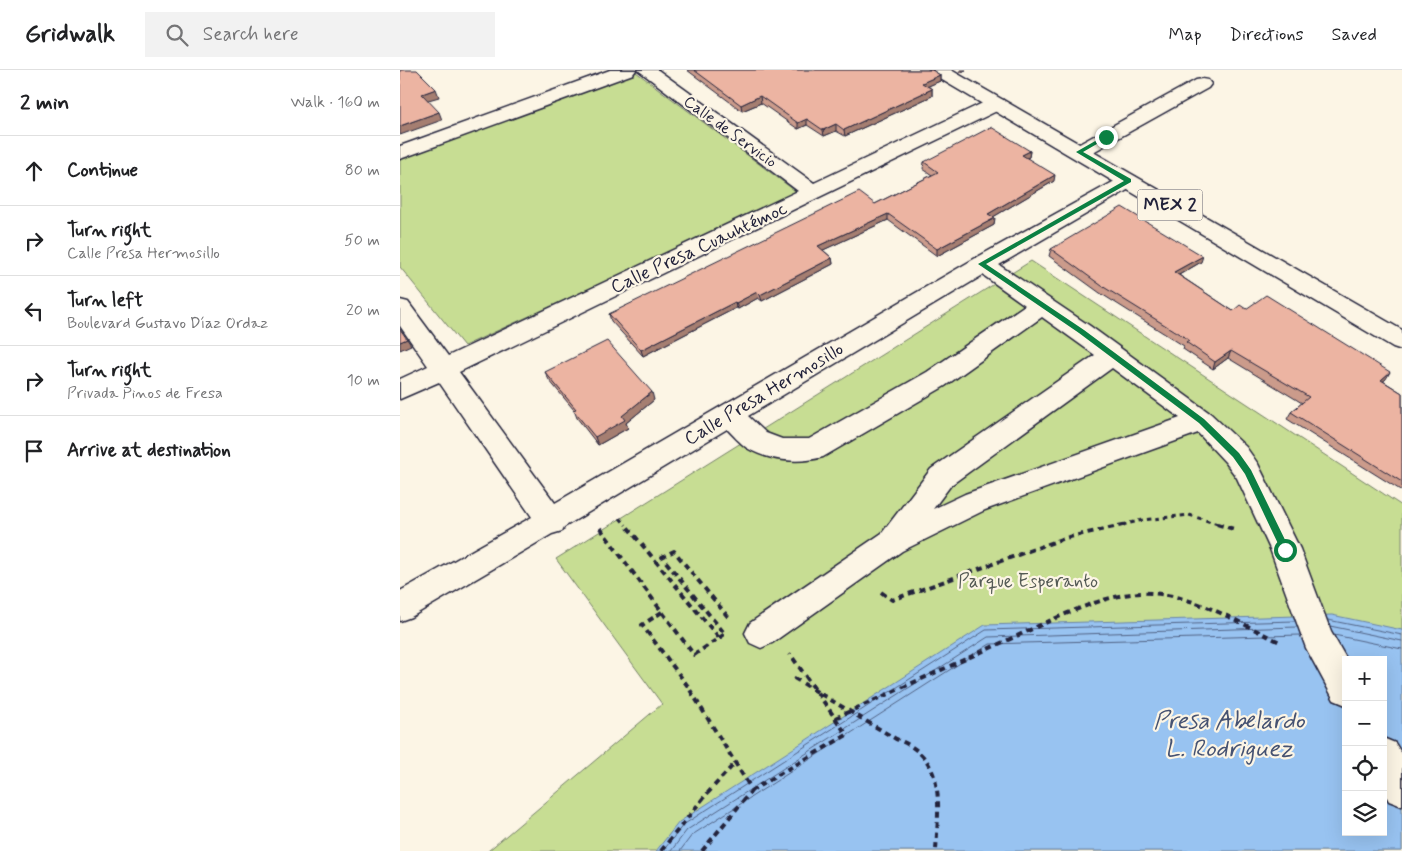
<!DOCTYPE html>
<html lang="en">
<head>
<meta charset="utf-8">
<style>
	body { margin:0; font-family:Mynerve,sans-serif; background:#f2f2f2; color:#202124 }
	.controls { position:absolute; right:15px; bottom:15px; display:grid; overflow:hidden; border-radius:0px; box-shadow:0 5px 20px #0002 }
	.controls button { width:45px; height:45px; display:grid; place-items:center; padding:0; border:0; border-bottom:1px solid #e0e0e0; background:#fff; color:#202124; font:25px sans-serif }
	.stop { position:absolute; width:15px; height:15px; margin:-11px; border:4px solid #0b8043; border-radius:50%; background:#fff }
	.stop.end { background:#0b8043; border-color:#fff; box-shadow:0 1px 5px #0008 }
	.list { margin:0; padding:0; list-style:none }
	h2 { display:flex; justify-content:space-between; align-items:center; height:65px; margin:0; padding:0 20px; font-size:21px }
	h2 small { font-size:16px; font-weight:400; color:#757577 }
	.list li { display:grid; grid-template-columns:32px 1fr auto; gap:15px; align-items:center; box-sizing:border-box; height:70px; padding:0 20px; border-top:1px solid #e0e0e0 }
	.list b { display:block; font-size:19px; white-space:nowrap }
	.list p { margin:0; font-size:16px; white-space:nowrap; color:#757577 }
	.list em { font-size:16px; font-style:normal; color:#757577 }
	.icon { flex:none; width:28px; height:28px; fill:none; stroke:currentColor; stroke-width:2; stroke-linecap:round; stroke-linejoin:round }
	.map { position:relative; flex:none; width:1002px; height:781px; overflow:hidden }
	header { display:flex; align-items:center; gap:30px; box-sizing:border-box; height:70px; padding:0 25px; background:#fff; border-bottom:1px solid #e0e0e0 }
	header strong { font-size:24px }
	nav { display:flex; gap:28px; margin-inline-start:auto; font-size:18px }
	.search { width:350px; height:45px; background:#f2f2f2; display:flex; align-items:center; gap:12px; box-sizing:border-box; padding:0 18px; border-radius:0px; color:#757577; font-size:19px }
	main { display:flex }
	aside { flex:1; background:#fff }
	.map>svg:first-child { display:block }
	.green { fill:#c7dd93; stroke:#748067; fill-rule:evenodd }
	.water { fill:#98c3f1; stroke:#6983a8; fill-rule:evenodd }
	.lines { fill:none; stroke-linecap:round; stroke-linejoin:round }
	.shore { stroke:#516284; stroke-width:1 }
	.minor-casing { stroke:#22223b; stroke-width:3 }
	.major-casing { stroke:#22223b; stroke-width:3 }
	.path-far1 { stroke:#22223b; stroke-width:3; stroke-dasharray:4.5 4; stroke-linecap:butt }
	.path { stroke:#22223b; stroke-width:4; stroke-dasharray:6 4.5; stroke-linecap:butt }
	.minor { fill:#fcf5e5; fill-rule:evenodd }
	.major { fill:#fcf5e5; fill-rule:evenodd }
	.wall { fill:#cb9b8b; stroke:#22223b }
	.shaded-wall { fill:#a57e71; stroke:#22223b }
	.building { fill:#ecb4a2; stroke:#22223b }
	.route { fill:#0b8043 }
	.labels { text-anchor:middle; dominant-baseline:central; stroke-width:4.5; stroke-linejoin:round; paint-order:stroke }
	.far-street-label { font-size:16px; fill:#22223b; stroke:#fcf5e5 }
	.shield { fill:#fcf5e5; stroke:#63616e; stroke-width:1 }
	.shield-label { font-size:18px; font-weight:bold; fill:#22223b }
	.street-label { font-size:19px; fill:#22223b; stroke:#fcf5e5 }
	.park-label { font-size:19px; fill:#545a55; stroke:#fcf5e5 }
	.near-water-label { font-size:24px; font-style:italic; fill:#455272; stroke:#fcf5e5 }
</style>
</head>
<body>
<header>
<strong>Gridwalk</strong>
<div class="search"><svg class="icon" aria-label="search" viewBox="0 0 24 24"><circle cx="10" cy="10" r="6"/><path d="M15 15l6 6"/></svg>Search here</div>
<nav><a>Map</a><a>Directions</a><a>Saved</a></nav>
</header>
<main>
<aside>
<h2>2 min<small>Walk · 160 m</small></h2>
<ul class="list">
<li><svg class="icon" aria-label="ahead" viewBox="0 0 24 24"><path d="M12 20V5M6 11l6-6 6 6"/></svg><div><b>Continue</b></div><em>80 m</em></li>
<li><svg class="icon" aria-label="right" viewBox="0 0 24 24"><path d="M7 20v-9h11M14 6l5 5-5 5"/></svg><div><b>Turn right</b><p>Calle Presa Hermosillo</p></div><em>50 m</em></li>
<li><svg class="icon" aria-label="left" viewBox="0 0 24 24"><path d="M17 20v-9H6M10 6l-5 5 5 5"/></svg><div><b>Turn left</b><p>Boulevard Gustavo Díaz Ordaz</p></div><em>20 m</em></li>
<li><svg class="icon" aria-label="right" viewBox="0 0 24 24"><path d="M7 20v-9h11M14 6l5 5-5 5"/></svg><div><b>Turn right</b><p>Privada Pinos de Fresa</p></div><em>10 m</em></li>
<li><svg class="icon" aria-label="arrive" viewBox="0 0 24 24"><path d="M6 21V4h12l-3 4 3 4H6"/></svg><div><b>Arrive at destination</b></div></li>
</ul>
</aside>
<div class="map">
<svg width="1002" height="781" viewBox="0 0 1002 781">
	<rect width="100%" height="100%" fill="#fcf5e5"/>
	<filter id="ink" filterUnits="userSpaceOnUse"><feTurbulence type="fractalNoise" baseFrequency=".02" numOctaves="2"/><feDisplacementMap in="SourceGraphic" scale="10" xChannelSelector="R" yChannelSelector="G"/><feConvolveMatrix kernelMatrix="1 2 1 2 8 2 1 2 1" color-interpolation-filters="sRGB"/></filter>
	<g filter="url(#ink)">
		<g class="green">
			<polygon points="236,2 398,123 64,276 0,197 0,89"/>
			<path d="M 631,191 L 1002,436 L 1002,781 L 88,781 L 262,634 L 156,489 ZM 946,590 L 983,590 L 983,762 L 946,762 Z"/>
		</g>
		<path class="water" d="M 932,545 L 1002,560 L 1002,781 L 256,781 L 279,752 L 585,555 ZM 946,590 L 983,590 L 983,762 L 946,762 Z"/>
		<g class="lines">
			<g class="shore">
				<polyline points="928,550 1002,565"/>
				<polyline points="930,556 1002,571"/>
				<polyline points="934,565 1002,579"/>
				<polyline points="263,781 283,755 586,560 895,551"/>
				<polyline points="271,781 287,760 588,567 897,557"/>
				<polyline points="280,781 292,765 590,574 900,565"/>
			</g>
			<g class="minor-casing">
				<g id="minor">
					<polygon points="210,0 236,0 233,4 0,89 0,76"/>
					<path d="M 238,0 L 258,0 L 414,113 L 589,30 L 596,28 L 603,30 L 605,34 L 603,38 L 59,302 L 155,433 L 574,189 L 722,107 L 729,105 L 736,107 L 739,111 L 736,115 L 599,195 L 690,256 L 811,344 L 846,377 L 858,394 L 900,479 L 931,562 L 947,590 L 946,635 L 934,630 L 906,578 L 870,479 L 837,408 L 826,393 L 798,363 L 585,440 L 502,481 L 372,573 L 361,578 L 350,573 L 345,563 L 350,553 L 482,463 L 531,399 L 695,285 L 642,247 L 545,316 L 423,387 C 398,394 369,391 347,378 C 340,373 333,365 327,359 L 164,457 L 162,461 L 152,464 L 11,547 L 0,551 L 0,521 L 132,447 L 39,312 L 0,329 L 0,309 L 28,296 L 0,256 L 0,230 L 8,232 L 48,286 L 398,121 ZM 583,205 L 625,235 L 527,302 L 409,369 L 382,369 L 366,363 L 348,346 ZM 712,298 L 780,348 L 565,424 L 533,439 L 551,415 Z"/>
					<polygon points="802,9 808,10 811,14 808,18 686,86 679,88 672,86 669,82 672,78 796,10"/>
					<polygon points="983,668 995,673 1002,684 1002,736 989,731 983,720"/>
				</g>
			</g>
			<g class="major-casing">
				<polygon id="major" points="529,0 551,0 1002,260 1002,280 993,277 532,4"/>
			</g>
			<g class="path-far1">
				<polyline points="220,448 226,455"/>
				<polyline points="722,455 743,450 789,445 821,455"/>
			</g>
			<g class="path">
				<polyline points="817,454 837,460"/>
				<polyline points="200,458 294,585 319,568 225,454"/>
				<polyline points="481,522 492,530 665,468 727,454"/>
				<polyline points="262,542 242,555 287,615 352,720 447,665 390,584"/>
				<polyline points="319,568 325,564 262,487 274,481 329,548"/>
				<path d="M 394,608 L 496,669 C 548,688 538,736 536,781"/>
				<path d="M 435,648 C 490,623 546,598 601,573 C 643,555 706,520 751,523 C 797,526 841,554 882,573"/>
				<polyline points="261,781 305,726 335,693"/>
				<polyline points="302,781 352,720"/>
			</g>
			<use href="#minor" class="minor"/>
			<use href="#major" class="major"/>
		</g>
		<g class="wall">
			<polygon points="287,0 532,0 540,5 540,11 528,16 532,19 532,26 445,66 436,61 424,66 407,55 398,59 361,33 342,41"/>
			<polygon points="630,81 629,87 627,88 654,111 593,147 594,155 537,186 488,150 423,180 432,188 433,194 362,231 358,228 338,239 336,238 243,286 211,251 209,244 475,134 532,105 523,99 524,92"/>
			<polygon points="651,179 801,192 779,205 833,241 846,239 986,309 983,311 1002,323 1002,421 887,349 891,342 902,333 828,288 813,299 783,279 784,276 700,223 649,186"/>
			<polygon points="145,302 254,330 226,353 228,358 198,375 177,348 174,340 149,310"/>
		</g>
		<g class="shaded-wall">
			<polygon points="560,0 566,0 560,3"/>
			<polygon points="540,5 540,11 522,19 522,13"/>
			<polygon points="36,19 39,27 25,31 22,24"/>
			<polygon points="532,19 532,26 445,66 444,60"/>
			<polygon points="360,26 361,33 342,41 341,35"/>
			<polygon points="39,42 42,50 0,65 0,56"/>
			<polygon points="407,49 407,55 398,59 398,53"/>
			<polygon points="436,54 436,61 424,66 423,60"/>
			<polygon points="630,81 629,87 621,91 622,85"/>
			<polygon points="655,105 654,111 588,150 588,144"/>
			<polygon points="488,144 488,150 419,182 418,176"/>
			<polygon points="595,148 594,155 537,186 537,179"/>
			<polygon points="803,186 801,192 772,209 774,202"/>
			<polygon points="432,188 433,194 362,231 360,225"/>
			<polygon points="357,222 358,228 338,239 336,233"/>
			<polygon points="335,232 336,238 243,286 241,280"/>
			<polygon points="7,269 11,275 0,280 0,272"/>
			<polygon points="831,281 828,288 813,299 815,292"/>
			<polygon points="990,302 986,309 976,317 981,310"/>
			<polygon points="252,322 254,330 226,353 228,358 198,375 195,367"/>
		</g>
		<g class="building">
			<polygon points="0,0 17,0 36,19 22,24 39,42 0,56"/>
			<polygon points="294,0 532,0 540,5 522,13 532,19 444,60 436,54 423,60 407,49 398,53 360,26 341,35"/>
			<polygon points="591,57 630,81 622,85 655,105 588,144 595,148 537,179 488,144 418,176 432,188 360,225 357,222 336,233 335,232 241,280 209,244 459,122 475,134 538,102 524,92"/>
			<polygon points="722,137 803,186 774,202 833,241 840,235 846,239 866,225 990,302 981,310 1002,323 1002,412 891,342 909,327 831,281 815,292 786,272 789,270 702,216 651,179"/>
			<polygon points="0,259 7,269 0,272"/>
			<polygon points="207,271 252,322 222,346 225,350 195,367 173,340 176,339 145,302"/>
		</g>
	</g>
	<polygon class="route" points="704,66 709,67 683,82 731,109 731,112 586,194 684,260 804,349 839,383 851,400 890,480 888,482 882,482 845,404 833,387 799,353 679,263 578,194 724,111 676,82"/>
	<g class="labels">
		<g class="far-street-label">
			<text transform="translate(330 62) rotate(36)">Calle de Servicio</text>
		</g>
		<rect class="shield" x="737.5" y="119.5" width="65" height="31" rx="4"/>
		<g class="shield-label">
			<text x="770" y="135">MEX 2</text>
		</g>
		<g class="street-label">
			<text transform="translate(299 178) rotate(-25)">Calle Presa Cuauhtémoc</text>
			<text transform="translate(364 324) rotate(-31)">Calle Presa Hermosillo</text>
		</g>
		<g class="park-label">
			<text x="628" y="511">Parque Esperanto</text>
		</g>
		<g class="near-water-label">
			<text x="829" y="651">Presa Abelardo<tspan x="829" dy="28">L. Rodriguez</tspan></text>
		</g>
	</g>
</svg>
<div class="controls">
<button>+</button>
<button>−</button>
<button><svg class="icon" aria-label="locate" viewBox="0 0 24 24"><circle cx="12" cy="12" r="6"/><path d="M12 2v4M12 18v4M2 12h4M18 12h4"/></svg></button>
<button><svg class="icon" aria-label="layers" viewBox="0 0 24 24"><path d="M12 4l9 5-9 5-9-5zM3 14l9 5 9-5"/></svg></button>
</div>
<div class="stop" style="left:885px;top:480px"></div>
<div class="stop end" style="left:706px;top:67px"></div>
</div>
</main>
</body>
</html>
